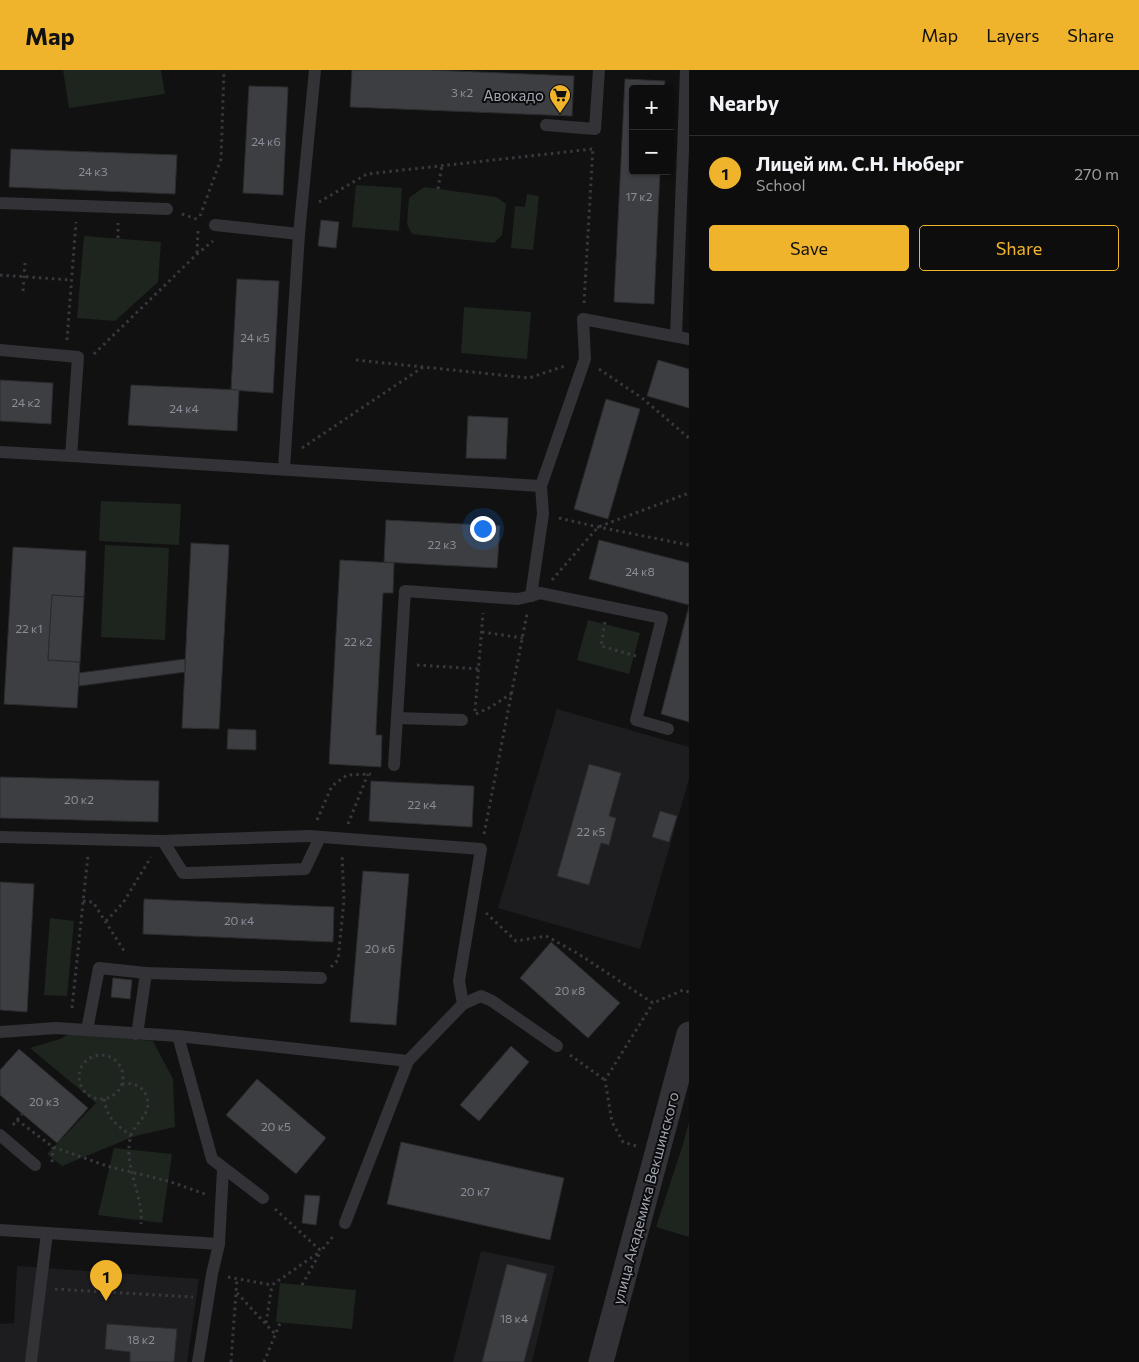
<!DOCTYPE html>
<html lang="en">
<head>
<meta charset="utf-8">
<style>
	body { margin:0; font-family:Commissioner,sans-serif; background:#161617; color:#f1f3f6 }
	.controls { position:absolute; right:15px; top:15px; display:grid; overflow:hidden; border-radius:5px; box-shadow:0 1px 4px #0004 }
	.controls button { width:45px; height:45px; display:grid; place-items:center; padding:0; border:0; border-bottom:1px solid #2d2d2e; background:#0d0d0e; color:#f1f3f6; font:25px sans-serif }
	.you { position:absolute; left:482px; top:458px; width:18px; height:18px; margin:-12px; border:4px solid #fff; border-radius:50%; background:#1a73e8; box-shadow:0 0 0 8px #1a73e833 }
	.badge { display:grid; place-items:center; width:32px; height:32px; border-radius:50%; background:#efb42b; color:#111; font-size:16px; font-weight:700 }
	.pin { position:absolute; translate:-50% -41px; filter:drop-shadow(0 1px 2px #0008) }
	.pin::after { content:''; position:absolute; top:26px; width:18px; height:15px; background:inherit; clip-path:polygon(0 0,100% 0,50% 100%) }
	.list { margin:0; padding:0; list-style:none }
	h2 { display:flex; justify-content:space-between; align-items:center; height:65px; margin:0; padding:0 20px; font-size:21px }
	h2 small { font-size:16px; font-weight:400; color:#9a9c9e }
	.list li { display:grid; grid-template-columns:32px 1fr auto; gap:15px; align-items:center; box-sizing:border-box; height:75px; padding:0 20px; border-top:1px solid #2d2d2e }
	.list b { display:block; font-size:19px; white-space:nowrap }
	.list p { margin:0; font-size:16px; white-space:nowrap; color:#9a9c9e }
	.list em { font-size:16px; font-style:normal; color:#9a9c9e }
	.actions { display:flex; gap:10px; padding:15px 20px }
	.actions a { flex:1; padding:11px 0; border:1px solid #efb42b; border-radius:5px; text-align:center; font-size:18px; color:#efb42b }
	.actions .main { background:#efb42b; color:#111 }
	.map { position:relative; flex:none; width:689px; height:1292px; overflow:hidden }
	header { display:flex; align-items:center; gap:30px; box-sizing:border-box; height:70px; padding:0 25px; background:#efb42b; color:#111 }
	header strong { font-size:24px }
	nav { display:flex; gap:28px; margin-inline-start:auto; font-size:18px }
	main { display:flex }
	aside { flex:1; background:#0d0d0e }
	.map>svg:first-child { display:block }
	.built { fill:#1d1d1f }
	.green { fill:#1d251e }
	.building { fill:#3d3e42; stroke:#2b2b2e }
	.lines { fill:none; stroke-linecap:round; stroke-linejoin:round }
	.path { stroke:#38393e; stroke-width:3; stroke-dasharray:2.5 4; stroke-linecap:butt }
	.lane { stroke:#323237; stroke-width:12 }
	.street { stroke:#323237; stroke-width:25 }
	.labels { text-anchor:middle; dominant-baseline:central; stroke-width:4; stroke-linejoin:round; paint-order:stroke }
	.number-label { font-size:12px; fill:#898d97 }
	.poi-label { font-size:15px; fill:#a2a7b3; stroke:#0c0c0d; text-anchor:end }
	.street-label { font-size:15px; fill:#a2a7b3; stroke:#0c0c0d }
</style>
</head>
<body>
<header>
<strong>Map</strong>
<nav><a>Map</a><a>Layers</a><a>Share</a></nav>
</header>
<main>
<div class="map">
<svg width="689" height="1292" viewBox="0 0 689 1292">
	<rect width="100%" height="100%" fill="#111112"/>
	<g class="built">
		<polygon points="557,639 689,677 689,709 640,879 498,838"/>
		<polygon points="481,1181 555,1196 532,1292 453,1292"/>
		<polygon points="17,1196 199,1209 187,1292 0,1292 0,1254 14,1253"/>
	</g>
	<g class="green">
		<polygon points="63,0 161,0 165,24 69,38"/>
		<polygon points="356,115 402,118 399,161 352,157"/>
		<polygon points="424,117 496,127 506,134 502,165 494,173 412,164 407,154 409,128"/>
		<polygon points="527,124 539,126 533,180 511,178 515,136 525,137"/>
		<polygon points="84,166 161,172 158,212 115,251 77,248"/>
		<polygon points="464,237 531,242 527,289 461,283"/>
		<polygon points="101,431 181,434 179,475 99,471"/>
		<polygon points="105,475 169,478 165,570 101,567"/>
		<polygon points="588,550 640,563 629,604 577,590"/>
		<polygon points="50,848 74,851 67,926 44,925"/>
		<polygon points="71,963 153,971 173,1009 175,1057 135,1066 62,1096 47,1084 96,1033 30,978 60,969"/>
		<polygon points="689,1052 689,1167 656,1157 683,1074"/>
		<polygon points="114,1078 172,1084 162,1153 98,1145"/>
		<polygon points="280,1213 356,1220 352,1259 276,1252"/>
	</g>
	<g class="building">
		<polygon points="352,0 431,0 574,6 572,46 350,37"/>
		<polygon points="625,9 665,11 664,19 633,19 633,101 660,101 654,234 614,232"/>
		<polygon points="249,16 288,17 283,125 243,123"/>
		<polygon points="11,79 177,85 175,124 9,117"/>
		<polygon points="321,150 339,152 336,178 318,176"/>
		<polygon points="237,209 279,211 273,323 231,320"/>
		<polygon points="658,290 689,299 689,338 647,326"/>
		<polygon points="0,310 53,313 51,354 0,351"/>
		<polygon points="131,315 239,320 237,361 128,355"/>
		<polygon points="606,329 640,339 608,449 574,439"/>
		<polygon points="468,346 508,348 506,389 466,388"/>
		<polygon points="386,450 500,456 497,498 384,492"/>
		<polygon points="599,470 689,493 689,535 589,509"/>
		<polygon points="191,473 229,475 219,659 182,658"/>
		<polygon points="13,477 86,481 84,527 52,525 48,590 80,592 77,638 4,634"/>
		<polygon points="340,490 394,493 393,523 383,523 376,659 376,665 382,665 381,697 329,694"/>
		<polygon points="52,525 84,527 80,592 48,590"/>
		<polygon points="689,536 689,652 661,644"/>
		<polygon points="185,589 185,602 79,616 79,603"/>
		<polygon points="228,659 256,660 256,680 227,679"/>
		<polygon points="589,694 621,703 609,746 616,748 609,775 601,773 589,815 557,806"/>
		<polygon points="0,707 159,711 158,752 0,748"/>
		<polygon points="371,711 474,716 472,757 369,751"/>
		<polygon points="660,741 677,746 669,772 652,767"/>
		<polygon points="363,801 409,804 396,955 350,952"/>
		<polygon points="0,812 34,814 27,942 0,940"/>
		<polygon points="144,829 334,837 333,872 143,864"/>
		<polygon points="551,872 620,933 588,968 520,908"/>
		<polygon points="113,908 132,910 130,929 111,927"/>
		<polygon points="511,976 529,992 479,1051 460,1035"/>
		<polygon points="19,979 88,1038 57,1073 0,1025 0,1000"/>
		<polygon points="257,1009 326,1068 296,1104 226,1045"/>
		<polygon points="401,1072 564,1108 550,1170 387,1134"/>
		<polygon points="305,1125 320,1126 316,1155 302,1153"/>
		<polygon points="507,1194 547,1204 524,1292 482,1292"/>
		<polygon points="107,1254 177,1259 174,1292 130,1292 130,1282 105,1279"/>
	</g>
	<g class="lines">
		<g class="path">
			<polyline points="438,119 442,95"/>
			<polyline points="319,132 367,104 593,79"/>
			<polyline points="182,144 199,150"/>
			<polyline points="200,146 221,89 224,0"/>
			<polyline points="118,168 118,153"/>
			<polyline points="197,183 198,160"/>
			<polyline points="0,205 71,210"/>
			<polyline points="23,221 25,193"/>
			<polyline points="584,233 593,77"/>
			<polyline points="67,270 76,152"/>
			<polyline points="94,284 197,184 213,171"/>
			<polyline points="356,290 529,308 565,296"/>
			<polyline points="599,299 642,328 689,368"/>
			<polyline points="302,378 423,297"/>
			<polyline points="559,448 598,457 689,475"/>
			<polyline points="552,510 598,457 689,423"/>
			<polyline points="605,552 601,576 636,586"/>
			<polyline points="482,562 523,568"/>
			<polyline points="417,595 479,599"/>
			<polyline points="475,641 483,543"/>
			<polyline points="476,644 491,637 512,623"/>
			<polyline points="317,750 332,716 347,705 371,704"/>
			<polyline points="348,754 368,704"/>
			<polyline points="484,764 527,544"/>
			<polyline points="83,831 93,832 126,884"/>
			<polyline points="486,843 516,871 546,866 577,883 653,933 683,920 689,922"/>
			<polyline points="106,851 123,833 151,787"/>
			<polyline points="331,897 338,890 344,830 342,784"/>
			<polyline points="72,938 88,785"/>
			<circle cx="101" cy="1007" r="22"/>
			<polyline points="570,985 605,1010"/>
			<path d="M 122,1014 C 133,1012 143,1016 147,1027 C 152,1044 136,1052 131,1065 C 130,1069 129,1074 129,1077 C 127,1099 144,1133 141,1154"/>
			<path d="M 104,1029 C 108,1050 115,1053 131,1066"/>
			<polyline points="17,1050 53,1077 110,1097 168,1111 205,1124"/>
			<polyline points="13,1055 22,1044"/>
			<polyline points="636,1076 623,1072 612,1052 605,1010 653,933"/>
			<polyline points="52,1092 53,1077"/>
			<polyline points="275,1139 321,1181 335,1164"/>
			<polyline points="228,1207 272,1215 321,1181"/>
			<polyline points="302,1215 321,1181"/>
			<polyline points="55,1219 193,1227"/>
			<polyline points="237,1223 275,1264"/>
			<polyline points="266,1253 272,1215"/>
			<polyline points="231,1292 237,1209"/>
			<polyline points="264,1292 280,1253"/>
		</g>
		<g class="lane">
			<polyline points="546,55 595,59 599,0"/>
			<polyline points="0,133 167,139"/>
			<polyline points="215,155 299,164"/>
			<polyline points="676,266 686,0"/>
			<polyline points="0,280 78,287 71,386 0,382"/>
			<polyline points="71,386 541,416 585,289 583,249 689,269"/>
			<polyline points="284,399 299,164 315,0"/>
			<polyline points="531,526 540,523 662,548 636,650 668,659"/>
			<polyline points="397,648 462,650"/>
			<polyline points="394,695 405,521 518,529 531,526 543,444 541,416"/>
			<polyline points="0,767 161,771 309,766 481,779 459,911 463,934 408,991 178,966 212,1089 263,1128"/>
			<polyline points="163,771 183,803 187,803 305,799 320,767"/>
			<polyline points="463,934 481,926 492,931 557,976"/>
			<polyline points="87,960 99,898 146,903"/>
			<polyline points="0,962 56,958 178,966"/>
			<polyline points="136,964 138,958 146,903 321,908"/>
			<polyline points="0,1065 35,1095"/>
			<polyline points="345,1153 408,991"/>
			<polyline points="0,1160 219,1174"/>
			<polyline points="31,1292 47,1163"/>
			<polyline points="198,1292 212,1204 219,1174 223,1099"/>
		</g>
		<polyline class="street" points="601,1292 689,964"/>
	</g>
	<defs>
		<g id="supermarket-pin" transform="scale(1.125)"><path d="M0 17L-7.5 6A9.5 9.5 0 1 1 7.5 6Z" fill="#efb42b" stroke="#0c0c0d"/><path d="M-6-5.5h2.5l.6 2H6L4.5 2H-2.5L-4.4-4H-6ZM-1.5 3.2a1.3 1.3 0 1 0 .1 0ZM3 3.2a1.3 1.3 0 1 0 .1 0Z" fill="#111"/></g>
	</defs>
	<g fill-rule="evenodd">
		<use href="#supermarket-pin" x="560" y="25"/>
	</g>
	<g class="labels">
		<g class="number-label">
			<text x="462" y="22">3 к2</text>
			<text x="266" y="71">24 к6</text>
			<text x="93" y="101">24 к3</text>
			<text x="639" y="126">17 к2</text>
			<text x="255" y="267">24 к5</text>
			<text x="26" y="332">24 к2</text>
			<text x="184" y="338">24 к4</text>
			<text x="442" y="474">22 к3</text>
			<text x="640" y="501">24 к8</text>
			<text x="29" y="558">22 к1</text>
			<text x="358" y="571">22 к2</text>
			<text x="79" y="729">20 к2</text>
			<text x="422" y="734">22 к4</text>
			<text x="591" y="761">22 к5</text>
			<text x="239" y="850">20 к4</text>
			<text x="380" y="878">20 к6</text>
			<text x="570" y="920">20 к8</text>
			<text x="44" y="1031">20 к3</text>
			<text x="276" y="1056">20 к5</text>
			<text x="475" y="1121">20 к7</text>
			<text x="514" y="1248">18 к4</text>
			<text x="141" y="1269">18 к2</text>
		</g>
		<g class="poi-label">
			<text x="544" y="25">Авокадо</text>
		</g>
		<g class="street-label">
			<text transform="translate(645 1128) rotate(-75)">улица Академика Векшинского</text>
		</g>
	</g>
</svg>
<div class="controls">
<button>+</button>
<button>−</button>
</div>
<div class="you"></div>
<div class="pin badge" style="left:106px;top:1231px">1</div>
</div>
<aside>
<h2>Nearby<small></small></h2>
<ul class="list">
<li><span class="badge">1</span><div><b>Лицей им. С.Н. Нюберг</b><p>School</p></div><em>270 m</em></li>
</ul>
<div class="actions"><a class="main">Save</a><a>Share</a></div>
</aside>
</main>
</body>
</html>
